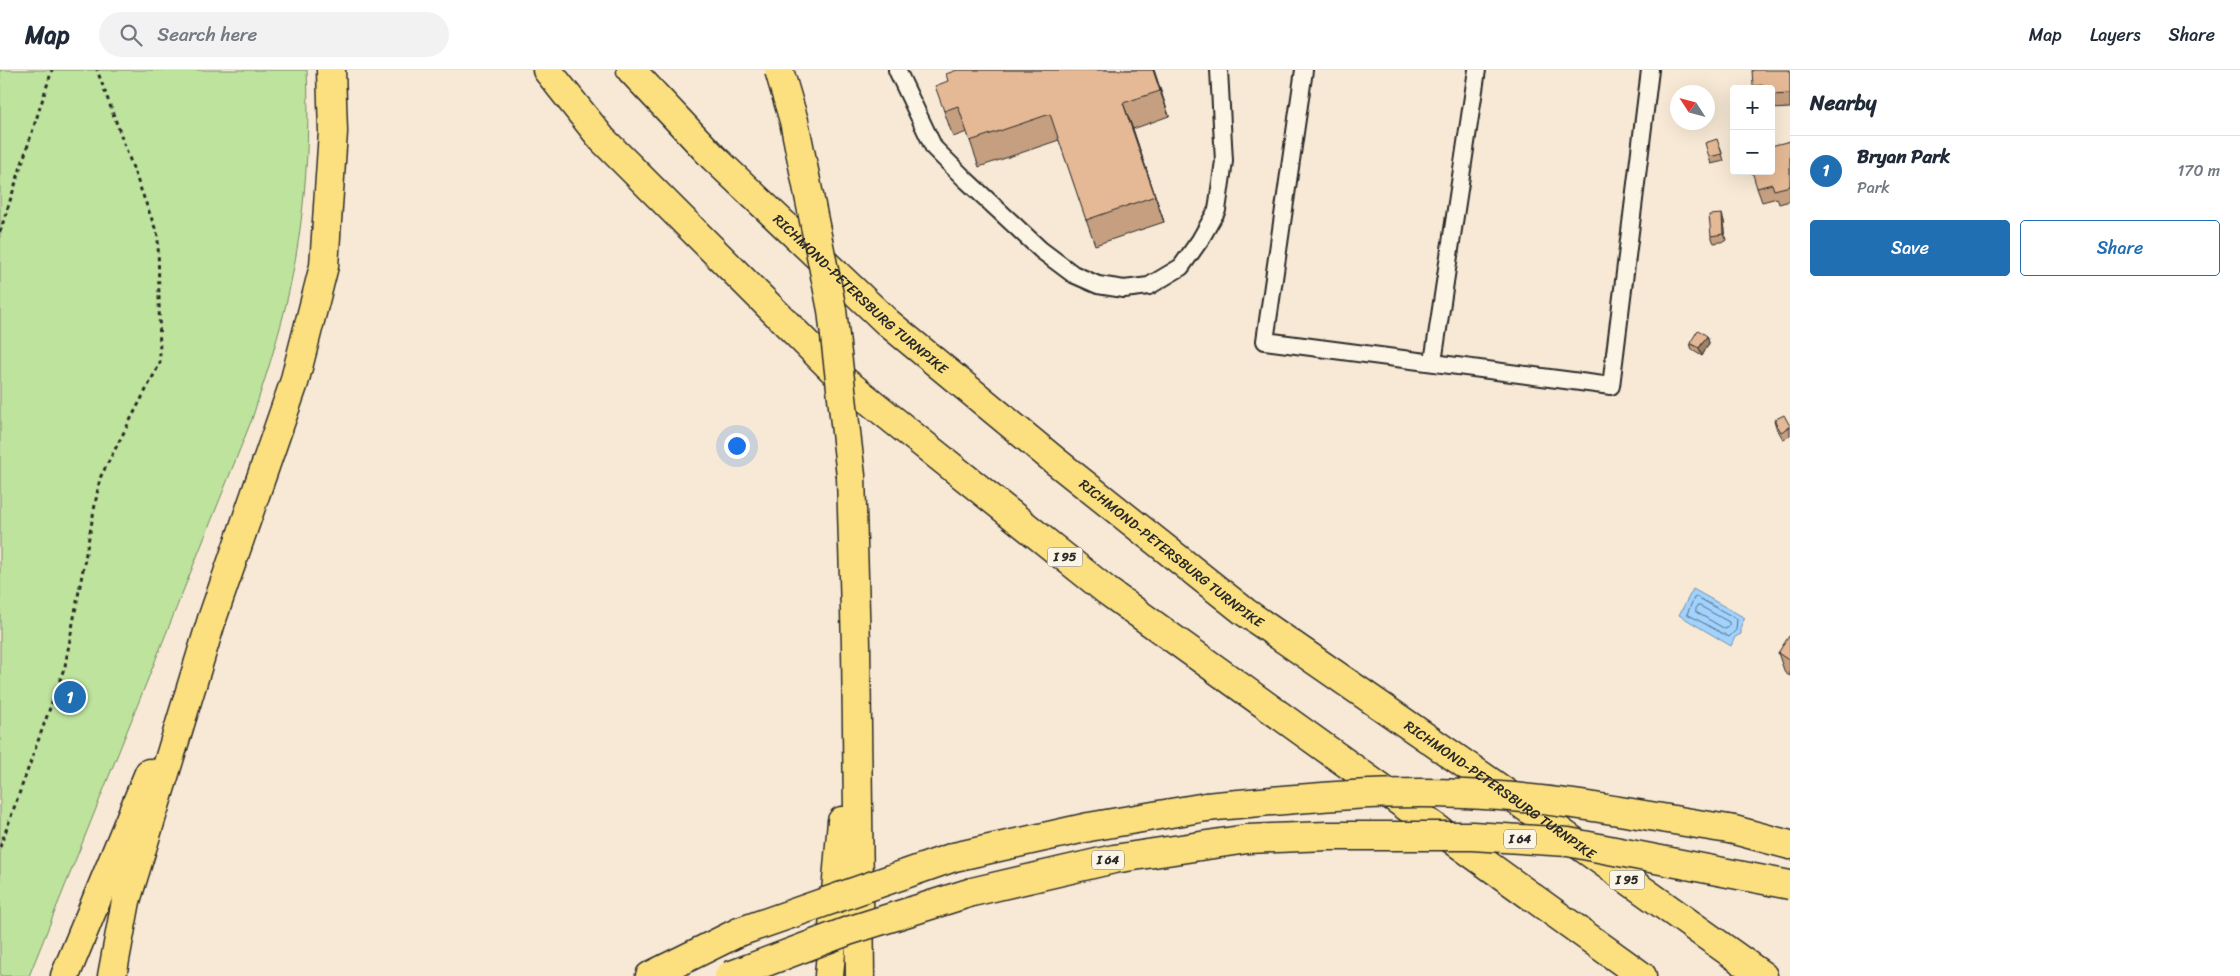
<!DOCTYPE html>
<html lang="en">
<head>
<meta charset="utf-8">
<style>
	body { margin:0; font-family:Sriracha,sans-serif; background:#f2f2f3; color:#1f2937 }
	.controls { position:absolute; right:15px; top:15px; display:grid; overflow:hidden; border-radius:5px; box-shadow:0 5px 20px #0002 }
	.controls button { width:45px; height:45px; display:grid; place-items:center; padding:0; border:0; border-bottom:1px solid #e0e1e3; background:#fff; color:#1f2937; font:25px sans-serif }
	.compass { position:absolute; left:1670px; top:15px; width:45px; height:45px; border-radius:50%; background:#fff; box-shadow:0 5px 20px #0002; rotate:306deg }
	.you { position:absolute; left:736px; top:375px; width:18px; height:18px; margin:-12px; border:4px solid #fff; border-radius:50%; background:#1a73e8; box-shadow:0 0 0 8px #1a73e833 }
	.badge { display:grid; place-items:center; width:32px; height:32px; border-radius:50%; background:#1f6fb2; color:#fff; font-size:16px; font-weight:700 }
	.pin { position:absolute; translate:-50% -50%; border:2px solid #fff; box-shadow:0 1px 5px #0006 }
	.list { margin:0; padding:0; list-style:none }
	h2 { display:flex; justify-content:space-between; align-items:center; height:65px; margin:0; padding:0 20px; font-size:21px }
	h2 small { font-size:16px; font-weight:400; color:#747a83 }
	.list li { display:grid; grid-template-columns:32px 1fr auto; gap:15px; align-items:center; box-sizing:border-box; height:70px; padding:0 20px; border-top:1px solid #e0e1e3 }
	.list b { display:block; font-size:19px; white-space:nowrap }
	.list p { margin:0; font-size:16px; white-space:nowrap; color:#747a83 }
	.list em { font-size:16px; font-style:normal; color:#747a83 }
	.actions { display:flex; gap:10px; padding:15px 20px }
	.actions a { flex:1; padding:11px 0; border:1px solid #1f6fb2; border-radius:5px; text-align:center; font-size:18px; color:#1f6fb2 }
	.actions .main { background:#1f6fb2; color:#fff }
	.icon { flex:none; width:28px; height:28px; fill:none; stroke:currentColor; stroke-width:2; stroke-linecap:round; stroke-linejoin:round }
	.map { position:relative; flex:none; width:1790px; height:906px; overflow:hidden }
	header { display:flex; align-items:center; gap:30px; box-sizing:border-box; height:70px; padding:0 25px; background:#fff; border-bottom:1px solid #e0e1e3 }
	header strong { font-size:24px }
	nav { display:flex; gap:28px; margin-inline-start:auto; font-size:18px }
	.search { width:350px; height:45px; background:#f2f2f3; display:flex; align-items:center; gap:12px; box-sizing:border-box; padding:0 18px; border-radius:28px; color:#747a83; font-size:19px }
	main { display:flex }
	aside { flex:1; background:#fff }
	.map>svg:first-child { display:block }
	.green { fill:#bee39d; stroke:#748764 }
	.water { fill:#a1d3fe; stroke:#7290aa }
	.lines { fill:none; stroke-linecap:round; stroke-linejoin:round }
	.shore { stroke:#5a6e7f; stroke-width:1 }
	.lane-casing { stroke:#2b2b2b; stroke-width:20 }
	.highway-casing { stroke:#2b2b2b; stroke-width:31 }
	.path { stroke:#2b2b2b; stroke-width:3; stroke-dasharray:4 4; stroke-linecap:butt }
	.lane { stroke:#fcf5e5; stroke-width:16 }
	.highway { stroke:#fce080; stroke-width:28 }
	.highway-bridge-casing { stroke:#2b2b2b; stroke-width:31; stroke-linecap:butt }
	.highway-bridge { stroke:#fce080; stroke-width:28 }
	.wall { fill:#c59f80; stroke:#2b2b2b }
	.shaded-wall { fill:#a08268; stroke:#2b2b2b }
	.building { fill:#e5b995; stroke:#2b2b2b }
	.labels { text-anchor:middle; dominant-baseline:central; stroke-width:5; stroke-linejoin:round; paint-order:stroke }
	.shield { fill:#fcf5e5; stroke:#6a6863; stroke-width:1 }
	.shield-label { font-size:12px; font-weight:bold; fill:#2b2b2b }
	.street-label { font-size:14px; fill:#2b2b2b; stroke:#fcf5e5 }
</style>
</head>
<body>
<header>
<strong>Map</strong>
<div class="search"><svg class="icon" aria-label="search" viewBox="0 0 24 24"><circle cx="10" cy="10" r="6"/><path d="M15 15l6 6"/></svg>Search here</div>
<nav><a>Map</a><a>Layers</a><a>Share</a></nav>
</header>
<main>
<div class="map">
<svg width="1790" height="906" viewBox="0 0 1790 906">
	<rect width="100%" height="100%" fill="#f7e9d5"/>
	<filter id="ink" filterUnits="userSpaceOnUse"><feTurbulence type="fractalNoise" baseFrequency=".02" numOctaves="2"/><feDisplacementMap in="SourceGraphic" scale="10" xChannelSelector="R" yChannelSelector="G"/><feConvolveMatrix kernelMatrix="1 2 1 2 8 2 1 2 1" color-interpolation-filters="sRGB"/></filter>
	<g filter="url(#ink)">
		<path class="green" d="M 0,0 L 307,0 C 311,91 302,184 276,272 C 269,298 260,323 252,349 L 29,906 L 0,906 Z"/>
		<polygon class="water" points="1693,519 1745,548 1741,555 1741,564 1735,567 1731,576 1679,545"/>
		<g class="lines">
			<g class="shore">
				<polygon points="1697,527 1737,549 1736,560 1729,567 1687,544 1694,528"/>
				<polygon points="1697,536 1700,536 1729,552 1729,557 1725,559 1696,542"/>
			</g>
			<g class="lane-casing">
				<g id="lane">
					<polyline points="897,0 934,78 965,109 1041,180 1073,204 1098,215 1124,219 1149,216 1181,197 1200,170 1217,140 1224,91 1219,0"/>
					<polyline points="1304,0 1265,271 1611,316 1650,0"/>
					<polyline points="1433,292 1477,0"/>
				</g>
			</g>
			<g class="highway-casing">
				<g id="highway">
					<polyline points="547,0 602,69 842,309 1107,521 1642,906"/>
					<path id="s1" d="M 631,0 L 713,87 L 887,252 L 1054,390 L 1245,542 L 1492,713 L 1763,906"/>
					<polyline points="851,406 856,575 860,906"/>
					<polyline points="1734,760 1790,775"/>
					<polyline points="954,787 1089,757 1206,737"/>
					<polyline points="972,822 1114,789 1247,769"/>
					<polyline points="65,906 149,703"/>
					<polyline points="112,906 126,831 212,549 294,313 324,196 333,62 331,0"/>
					<polyline points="650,906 739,862"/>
					<polyline points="829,906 842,751"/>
				</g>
			</g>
			<g class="path">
				<polyline points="0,162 52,0"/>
				<polyline points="0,777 65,596 100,408 160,293 158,166 97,0"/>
			</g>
			<use href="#lane" class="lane"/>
			<use href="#highway" class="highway"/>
			<g class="highway-bridge-casing">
				<g id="highway-bridge">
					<polyline points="779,0 794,51 832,240 851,406"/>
					<path d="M 1206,737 C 1292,729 1378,720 1464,724 C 1555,727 1645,746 1734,760"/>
					<polyline points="1247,769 1328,766 1472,766 1568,772 1790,815"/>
					<polyline points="739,862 954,787"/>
					<polyline points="729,906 848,861 972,822"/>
				</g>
			</g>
			<use href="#highway-bridge" class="highway-bridge"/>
		</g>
		<g class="wall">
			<polygon points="957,0 1154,0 1169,46 1133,59 1164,152 1095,175 1059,70 979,97 967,62 953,67 944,41 948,11"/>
			<polygon points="1790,0 1790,38 1771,39 1771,19 1754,19 1753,16"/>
			<polygon points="1790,71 1790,131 1779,134 1777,128 1762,132 1757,118"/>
			<polygon points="1720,76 1724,91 1711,94 1709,87"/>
			<polygon points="1724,151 1726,171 1714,173 1711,166"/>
			<polygon points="1707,266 1709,273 1702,286 1692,280 1690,273"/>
			<polygon points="1774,350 1790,356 1790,366 1783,369 1776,357"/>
			<polygon points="1790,567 1790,606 1785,603 1778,583"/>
		</g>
		<g class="shaded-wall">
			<polygon points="1153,0 1154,0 1169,46 1160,21"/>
			<polygon points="1123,33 1133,59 1164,152 1155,126"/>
			<polygon points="1722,144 1724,151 1726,171 1723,164"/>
			<polygon points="1707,266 1709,273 1702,286 1699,278"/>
		</g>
		<g class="building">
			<polygon points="957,0 1153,0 1160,21 1123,33 1155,126 1086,150 1050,44 970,71 958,36 944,41 935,16 948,11 946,4"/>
			<polygon points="1752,0 1790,0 1790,24 1771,25 1771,19 1765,19 1764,15 1753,16"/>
			<polygon points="1717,69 1722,84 1709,87 1705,73"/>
			<polygon points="1790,71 1790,116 1774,120 1772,114 1757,118 1752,101 1771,101 1771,76"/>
			<polygon points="1722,144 1723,164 1711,166 1709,145"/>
			<polygon points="1698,260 1707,266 1699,278 1690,273"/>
			<polygon points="1784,345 1790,356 1790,357 1781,362 1774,350"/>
			<polygon points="1789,566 1790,567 1790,591 1778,583"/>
		</g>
	</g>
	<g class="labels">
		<g class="shield">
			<rect x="1047.5" y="477.5" width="35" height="19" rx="4"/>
			<rect x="1504" y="759.5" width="32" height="19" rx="4"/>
			<rect x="1092" y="780.5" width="32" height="19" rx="4"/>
			<rect x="1609.5" y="800.5" width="35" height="19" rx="4"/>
		</g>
		<g class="shield-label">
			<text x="1065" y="487">I 95</text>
			<text x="1520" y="769">I 64</text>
			<text x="1108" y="790">I 64</text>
			<text x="1627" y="810">I 95</text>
		</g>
		<g class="street-label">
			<text stroke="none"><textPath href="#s1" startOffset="321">RICHMOND-PETERSBURG TURNPIKE</textPath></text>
			<text stroke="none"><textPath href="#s1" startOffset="726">RICHMOND-PETERSBURG TURNPIKE</textPath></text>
			<text stroke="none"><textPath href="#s1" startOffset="1131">RICHMOND-PETERSBURG TURNPIKE</textPath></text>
		</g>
	</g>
</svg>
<div class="controls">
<button>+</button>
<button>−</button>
</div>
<svg class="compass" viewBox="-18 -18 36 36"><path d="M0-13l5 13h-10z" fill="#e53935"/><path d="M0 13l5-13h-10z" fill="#747a83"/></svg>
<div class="you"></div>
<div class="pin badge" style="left:70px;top:627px">1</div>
</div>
<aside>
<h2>Nearby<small></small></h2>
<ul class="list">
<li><span class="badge">1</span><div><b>Bryan Park</b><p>Park</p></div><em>170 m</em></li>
</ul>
<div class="actions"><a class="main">Save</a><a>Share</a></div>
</aside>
</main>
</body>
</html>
